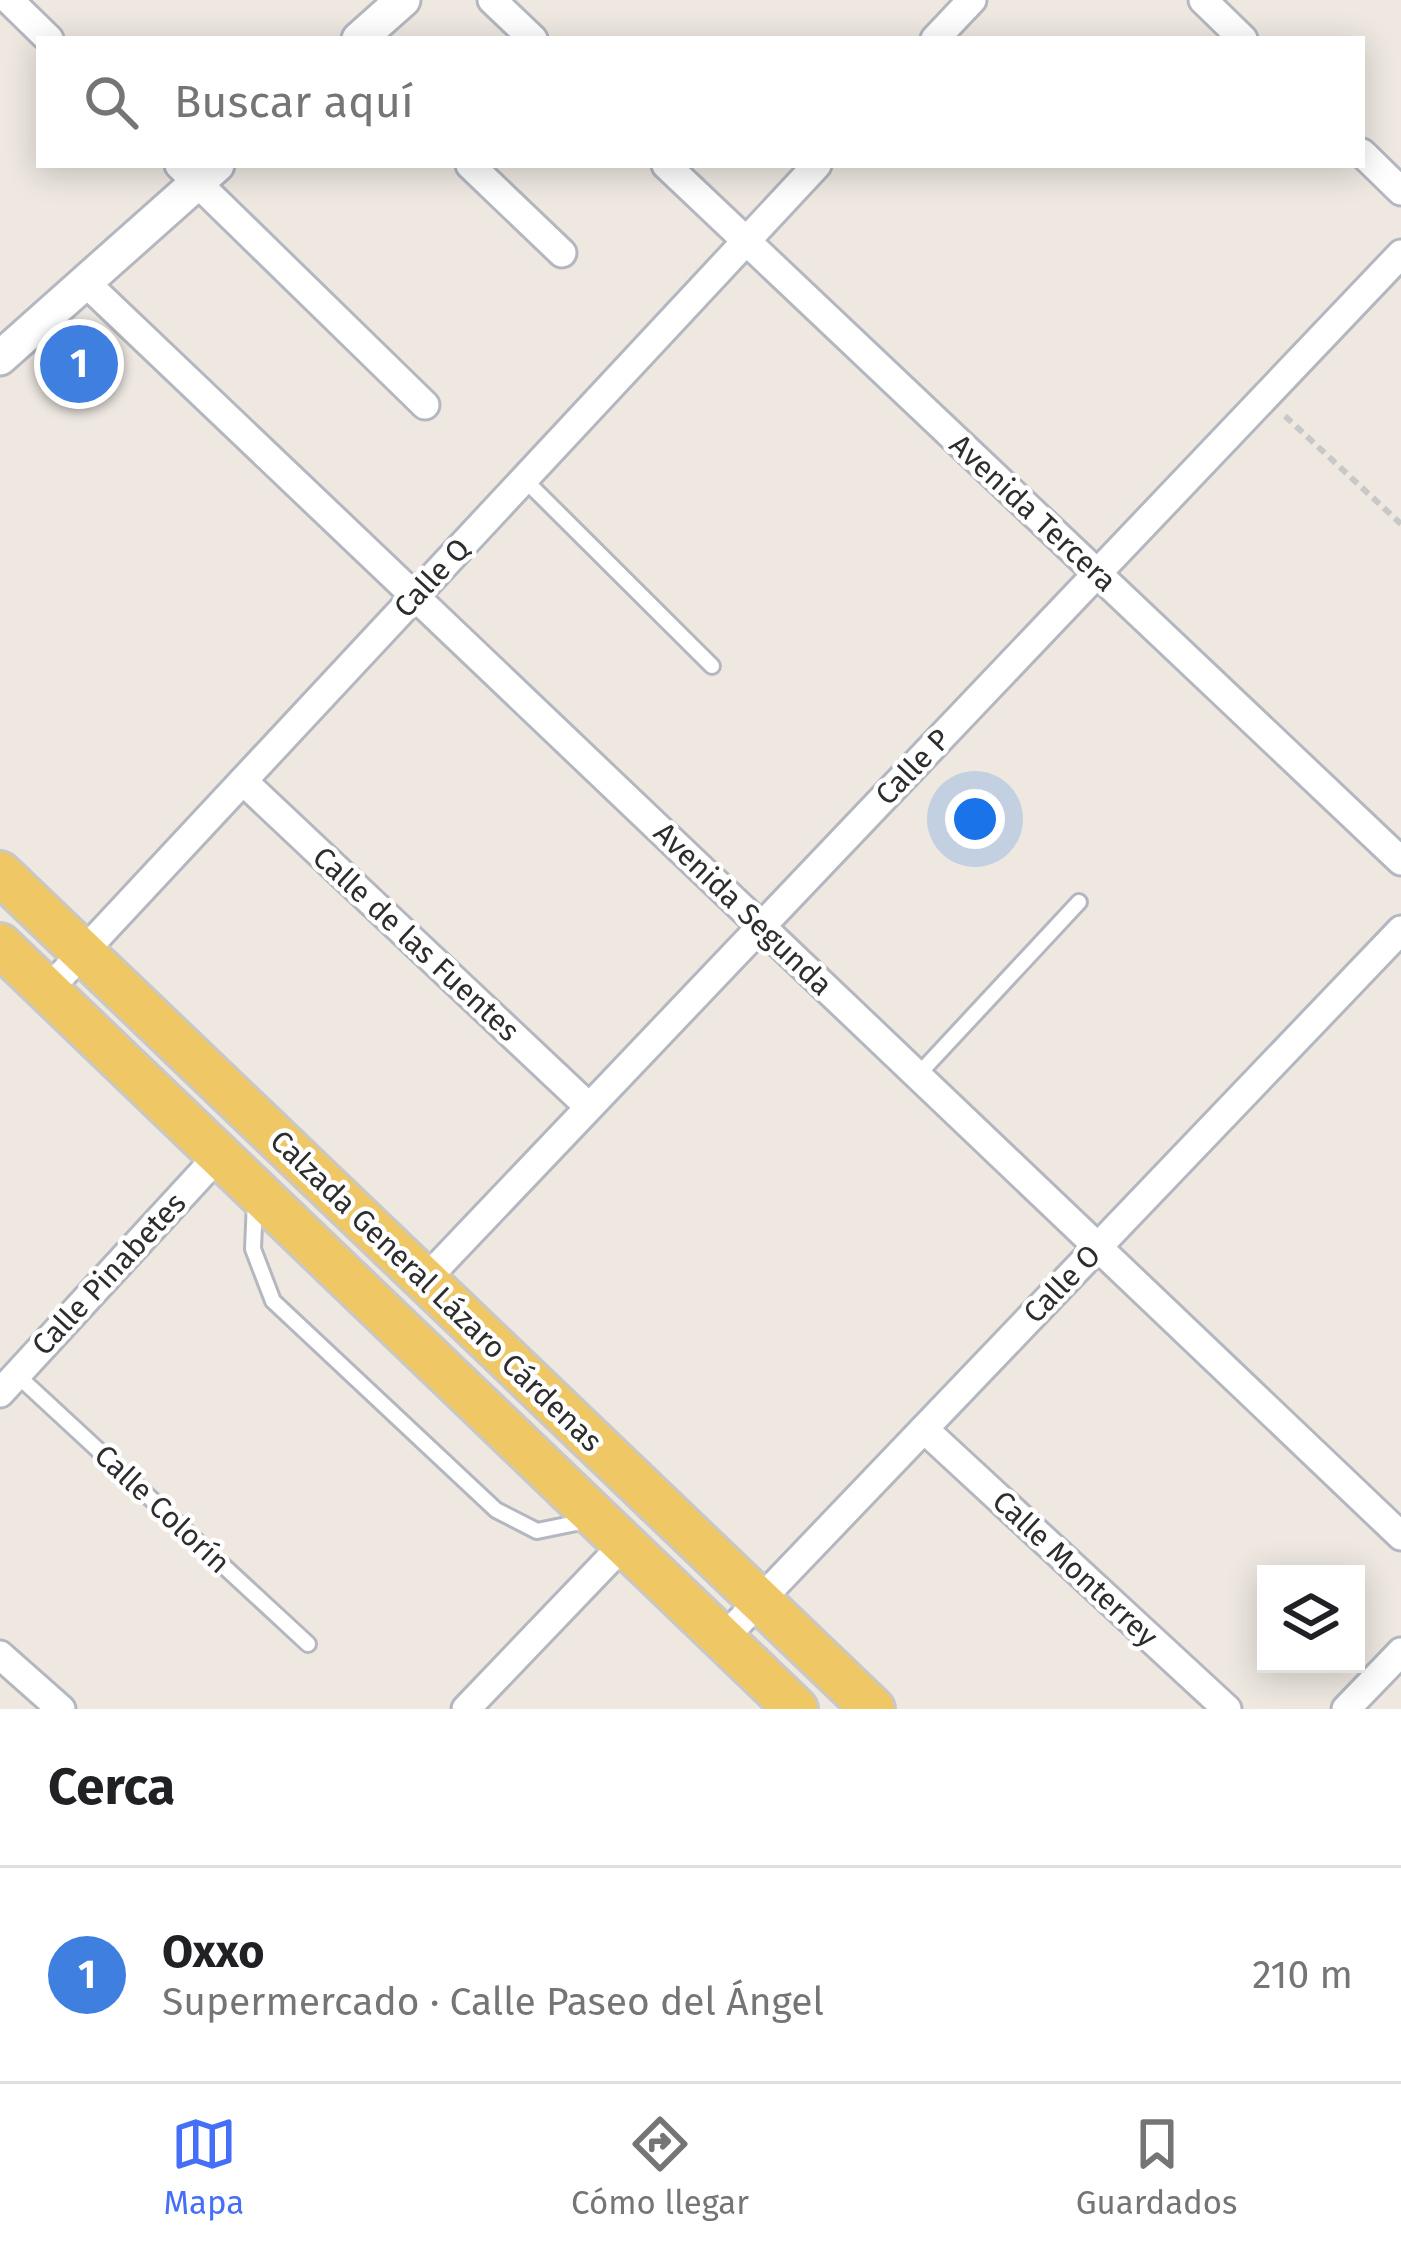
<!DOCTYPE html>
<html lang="es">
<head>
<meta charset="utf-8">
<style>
	body { margin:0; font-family:"Fira Sans",sans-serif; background:#f2f2f2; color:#202124 }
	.controls { position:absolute; right:36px; bottom:36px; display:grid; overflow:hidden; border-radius:0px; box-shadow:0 6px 30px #0003 }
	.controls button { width:108px; height:108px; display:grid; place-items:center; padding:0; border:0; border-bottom:3px solid #e0e0e0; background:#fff; color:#202124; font:60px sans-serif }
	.you { position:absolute; left:975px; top:819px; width:42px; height:42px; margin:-30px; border:9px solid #fff; border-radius:50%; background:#1a73e8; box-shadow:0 0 0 18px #1a73e833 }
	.badge { display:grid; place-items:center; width:78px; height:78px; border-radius:50%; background:#456ff7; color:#fff; font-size:39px; font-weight:700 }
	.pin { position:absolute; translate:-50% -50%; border:6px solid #fff; box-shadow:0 3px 12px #0006 }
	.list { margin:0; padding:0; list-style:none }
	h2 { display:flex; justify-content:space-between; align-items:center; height:156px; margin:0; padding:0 48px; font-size:51px }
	h2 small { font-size:39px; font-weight:400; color:#757577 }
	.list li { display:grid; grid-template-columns:78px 1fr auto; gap:36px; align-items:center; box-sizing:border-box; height:216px; padding:0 48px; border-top:3px solid #e0e0e0 }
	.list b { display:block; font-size:45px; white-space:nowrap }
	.list p { margin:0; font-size:39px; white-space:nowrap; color:#757577 }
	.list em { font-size:39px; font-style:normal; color:#757577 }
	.icon { flex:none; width:66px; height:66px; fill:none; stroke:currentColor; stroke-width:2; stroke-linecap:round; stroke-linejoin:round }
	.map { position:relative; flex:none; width:1401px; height:1709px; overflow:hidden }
	.search { position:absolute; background:#fff; box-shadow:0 6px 30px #0003; left:36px; right:36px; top:36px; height:132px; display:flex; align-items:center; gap:30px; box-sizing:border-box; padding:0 42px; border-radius:0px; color:#757577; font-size:45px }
	.sheet { height:372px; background:#fff }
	nav { display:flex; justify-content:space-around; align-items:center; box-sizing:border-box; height:168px; border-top:3px solid #e0e0e0; background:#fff; font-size:33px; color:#757577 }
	nav a { display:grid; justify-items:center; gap:6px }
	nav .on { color:#456ff7 }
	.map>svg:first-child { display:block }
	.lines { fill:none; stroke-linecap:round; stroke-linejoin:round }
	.service-casing { stroke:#b4b7c0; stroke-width:20 }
	.minor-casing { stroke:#b4b7c0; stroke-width:33 }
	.tertiary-casing { stroke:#b4b7c0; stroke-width:39 }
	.primary-casing { stroke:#c8c8c8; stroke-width:48 }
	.path { stroke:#c8c8c8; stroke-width:6; stroke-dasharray:9 6; stroke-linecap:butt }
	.service { stroke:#fff; stroke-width:14 }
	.minor { stroke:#fff; stroke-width:27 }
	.tertiary { stroke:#fff; stroke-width:33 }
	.primary { stroke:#efc865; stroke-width:42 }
	.labels { text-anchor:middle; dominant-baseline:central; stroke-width:9; stroke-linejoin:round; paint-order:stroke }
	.street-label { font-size:30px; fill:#2d2d2d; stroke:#fff }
</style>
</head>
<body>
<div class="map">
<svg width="1401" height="1709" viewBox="0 0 1401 1709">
	<rect width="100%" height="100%" fill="#eee8e1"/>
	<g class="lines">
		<g class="service-casing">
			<g id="service">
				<polyline points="524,479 712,666"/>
				<polyline points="917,1076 1079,902"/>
				<polyline points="255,1201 253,1249 273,1301 496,1510 537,1531 586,1521"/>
				<polyline points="17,1375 308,1644"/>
			</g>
		</g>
		<g class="minor-casing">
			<g id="minor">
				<polyline points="9,0 49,39"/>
				<polyline points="492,0 533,39"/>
				<polyline points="1203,0 1243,39"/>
				<polyline points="935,39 972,0"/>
				<polyline points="1362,153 1401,191"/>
				<polyline points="179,165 425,405"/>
				<polyline points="470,165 562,253"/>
				<polyline points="666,165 1401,861"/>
				<polyline points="85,282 1401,1536"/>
				<polyline points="243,781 589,1107"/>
				<polyline points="47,991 817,165"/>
				<polyline points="425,1280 1401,254"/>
				<polyline points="0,1393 219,1155"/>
				<polyline points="924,1429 1227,1709"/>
				<polyline points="723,1639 1401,930"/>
				<polyline points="0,1655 61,1709"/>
				<polyline points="466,1709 624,1544"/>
				<polyline points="1346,1709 1401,1652"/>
			</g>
		</g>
		<g class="tertiary-casing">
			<g id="tertiary">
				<polyline points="359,39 403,0"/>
				<polyline points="0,358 217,165"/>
			</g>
		</g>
		<g class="primary-casing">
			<g id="primary">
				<polyline points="0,873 873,1709"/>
				<polyline points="0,945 796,1709"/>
			</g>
		</g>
		<polyline class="path" points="1285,416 1401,524"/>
		<use href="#service" class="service"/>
		<use href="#minor" class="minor"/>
		<use href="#tertiary" class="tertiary"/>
		<use href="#primary" class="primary"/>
	</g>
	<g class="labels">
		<g class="street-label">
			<text transform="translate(1033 513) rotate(43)">Avenida Tercera</text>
			<text transform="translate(432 578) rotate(-47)">Calle Q</text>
			<text transform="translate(913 767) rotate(-46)">Calle P</text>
			<text transform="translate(743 909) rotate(44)">Avenida Segunda</text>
			<text transform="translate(416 944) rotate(43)">Calle de las Fuentes</text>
			<text transform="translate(109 1274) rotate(-47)">Calle Pinabetes</text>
			<text transform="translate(1062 1284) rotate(-46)">Calle O</text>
			<text transform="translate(436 1291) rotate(44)">Calzada General Lázaro Cárdenas</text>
			<text transform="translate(162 1509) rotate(43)">Calle Colorín</text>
			<text transform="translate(1075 1569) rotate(43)">Calle Monterrey</text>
		</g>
	</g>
</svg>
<div class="controls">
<button><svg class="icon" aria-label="layers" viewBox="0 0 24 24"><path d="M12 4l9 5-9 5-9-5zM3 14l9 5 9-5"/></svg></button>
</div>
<div class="you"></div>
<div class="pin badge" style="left:79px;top:364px;background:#3f7fe0">1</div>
<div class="search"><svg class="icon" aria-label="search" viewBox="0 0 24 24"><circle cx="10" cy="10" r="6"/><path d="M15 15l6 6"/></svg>Buscar aquí</div>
</div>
<section class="sheet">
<h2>Cerca<small></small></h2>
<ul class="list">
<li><span class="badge" style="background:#3f7fe0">1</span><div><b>Oxxo</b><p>Supermercado · Calle Paseo del Ángel</p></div><em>210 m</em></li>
</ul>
</section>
<nav>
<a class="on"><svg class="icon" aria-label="map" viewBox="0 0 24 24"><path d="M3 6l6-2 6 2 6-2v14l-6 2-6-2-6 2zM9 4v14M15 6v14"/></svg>Mapa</a>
<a><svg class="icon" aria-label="directions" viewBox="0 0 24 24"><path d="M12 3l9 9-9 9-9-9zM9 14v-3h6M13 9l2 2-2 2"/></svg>Cómo llegar</a>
<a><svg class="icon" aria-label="saved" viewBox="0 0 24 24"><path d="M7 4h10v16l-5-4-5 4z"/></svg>Guardados</a>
</nav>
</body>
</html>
